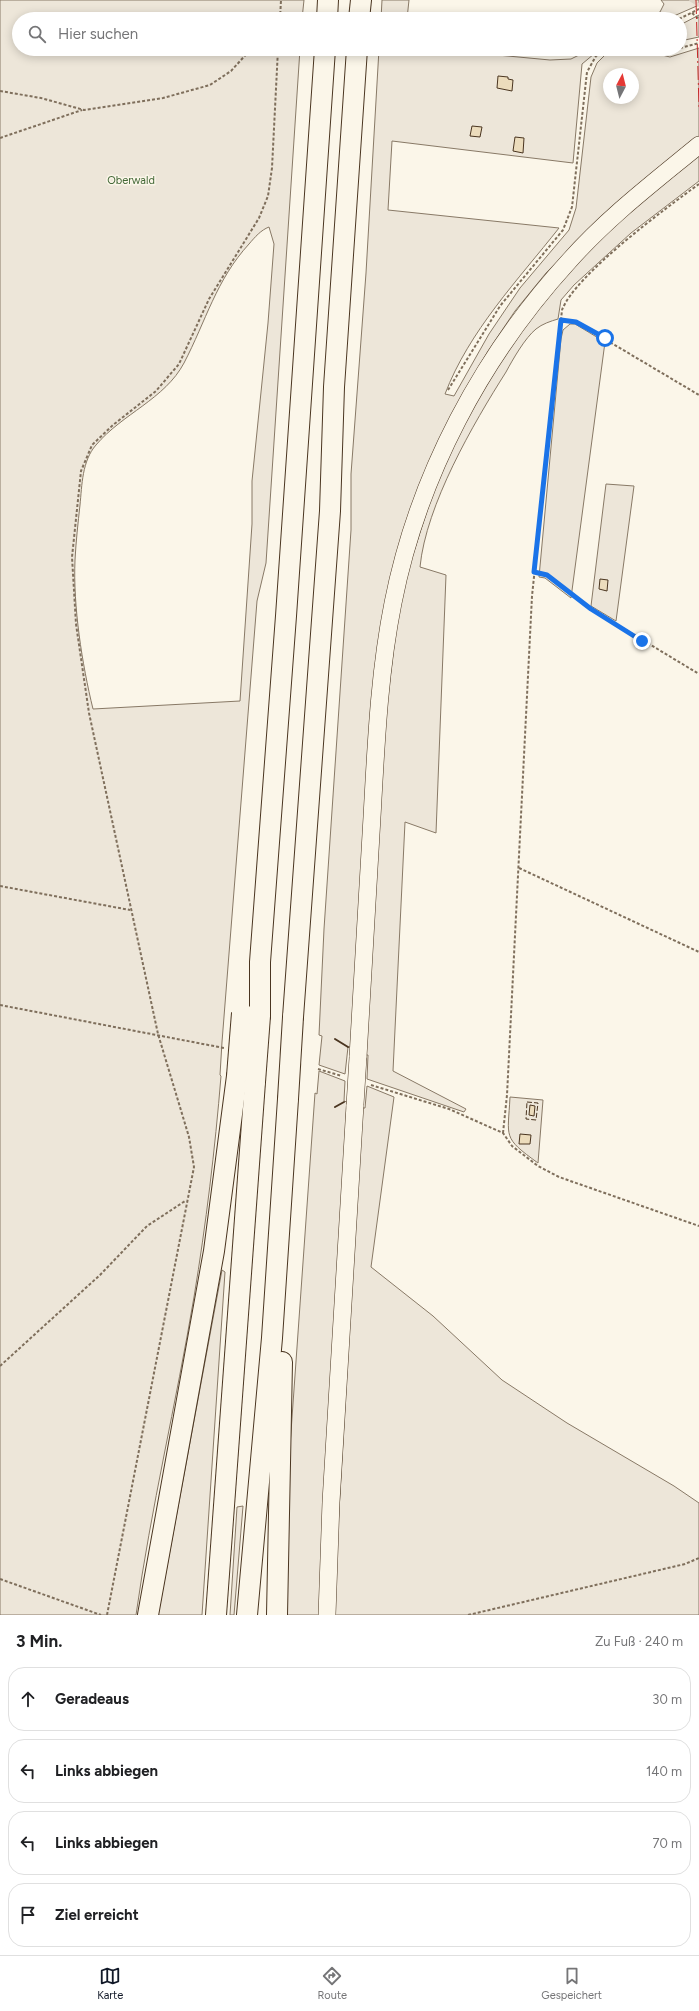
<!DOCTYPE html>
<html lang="de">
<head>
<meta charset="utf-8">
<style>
	body { margin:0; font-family:Figtree,sans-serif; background:#f2f2f2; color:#202124 }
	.compass { position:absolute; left:603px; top:68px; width:36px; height:36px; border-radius:50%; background:#fff; box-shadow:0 2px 10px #0003; rotate:7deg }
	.stop { position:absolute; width:12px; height:12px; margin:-9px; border:3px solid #1a73e8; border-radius:50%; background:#fff }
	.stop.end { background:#1a73e8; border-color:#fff; box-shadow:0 1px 4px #0008 }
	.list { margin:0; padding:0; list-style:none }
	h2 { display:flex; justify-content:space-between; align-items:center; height:52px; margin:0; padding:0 16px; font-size:17px }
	h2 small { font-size:13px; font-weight:400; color:#757577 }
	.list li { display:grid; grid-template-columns:26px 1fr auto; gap:12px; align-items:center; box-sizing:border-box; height:64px; margin:0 8px 8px; padding:0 8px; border:1px solid #e0e0e0; border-radius:16px }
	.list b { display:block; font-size:15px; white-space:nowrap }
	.list em { font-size:13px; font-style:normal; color:#757577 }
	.icon { flex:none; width:22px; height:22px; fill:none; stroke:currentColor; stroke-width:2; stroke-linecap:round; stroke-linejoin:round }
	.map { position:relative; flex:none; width:699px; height:1615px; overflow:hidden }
	.search { position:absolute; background:#fff; box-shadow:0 2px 10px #0003; left:12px; right:12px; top:12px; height:44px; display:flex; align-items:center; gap:10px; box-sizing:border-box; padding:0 14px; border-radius:22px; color:#757577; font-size:15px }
	.sheet { height:340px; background:#fff }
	nav { display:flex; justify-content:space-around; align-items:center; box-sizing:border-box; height:56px; border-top:1px solid #e0e0e0; background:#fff; font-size:11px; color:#757577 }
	nav a { display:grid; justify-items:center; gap:2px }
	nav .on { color:#111827 }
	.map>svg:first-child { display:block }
	.green { fill:#ede6d9; stroke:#887966; fill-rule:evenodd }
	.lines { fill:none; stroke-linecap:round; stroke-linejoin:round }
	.stream { stroke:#dcd4c6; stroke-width:3.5 }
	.building { fill:#ecdcbc; stroke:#4a3520 }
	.primary-casing { stroke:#4a3520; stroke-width:18 }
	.highway-casing { stroke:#4a3520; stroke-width:22 }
	.path { stroke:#7f6f5c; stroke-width:2; stroke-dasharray:3 2; stroke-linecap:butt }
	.primary { stroke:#fbf6e9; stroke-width:17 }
	.highway { stroke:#fbf6e9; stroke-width:20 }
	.primary-bridge-casing { stroke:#4a3520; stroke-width:18; stroke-linecap:butt }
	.highway-bridge-casing { stroke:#4a3520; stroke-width:22; stroke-linecap:butt }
	.primary-bridge { stroke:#fbf6e9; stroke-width:17 }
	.highway-bridge { stroke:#fbf6e9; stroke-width:20 }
	.fence { stroke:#4a3520; stroke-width:1; stroke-dasharray:5 2; stroke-linecap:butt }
	.wall { stroke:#4a3520; stroke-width:2 }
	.power { stroke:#c62828; stroke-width:1; stroke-dasharray:14 3 2 3; stroke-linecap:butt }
	.route { stroke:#1a73e8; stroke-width:5 }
	.labels { text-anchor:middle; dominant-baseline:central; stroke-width:3; stroke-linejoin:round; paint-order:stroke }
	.park-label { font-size:11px; fill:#436837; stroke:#fbf6e9 }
</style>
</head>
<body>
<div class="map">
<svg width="699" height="1615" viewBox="0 0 699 1615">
	<rect width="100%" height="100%" fill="#fbf6e9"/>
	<g class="green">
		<path d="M 0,0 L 304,0 L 302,19 L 19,19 L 19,49 L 300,49 L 266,563 L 257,601 L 222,1042 L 220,1075 L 221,1076 C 215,1150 206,1224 194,1297 C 176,1404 151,1508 136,1615 L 0,1615 ZM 269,227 L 274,244 L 268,323 L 252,481 L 252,524 L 240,701 L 93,709 C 82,664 73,606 75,560 C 76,541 78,523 80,505 C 82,485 82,461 96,445 C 122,414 165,399 184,363 C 206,321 216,280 249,244 C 255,237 261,230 269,227 Z"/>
		<polygon points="382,0 409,0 407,19 381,19"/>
		<polygon points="661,0 699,0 699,5 667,19 648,19 660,12 664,4"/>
		<polygon points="699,15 699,37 680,41 680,25"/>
		<path d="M 699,48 L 699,136 L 646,178 L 607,211 L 546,273 L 515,311 L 488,351 L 461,397 L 393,575 L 351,1047 L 348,1047 L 345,1074 L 319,1065 L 322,1036 L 319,1035 L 324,929 L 351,530 L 351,474 L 366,273 L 379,49 L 434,49 L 550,60 L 571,59 L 591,49 L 600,49 L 582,64 L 573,163 L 392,141 L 388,210 L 559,228 C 518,280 469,331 445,394 L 454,396 L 489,334 L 520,288 L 569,230 L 576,208 L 591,77 L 597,63 L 607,53 L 614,49 L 651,49 L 662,55 L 670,57 ZM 609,74 L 633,74 L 633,98 L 609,98 Z"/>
		<path d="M 699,153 L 699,181 L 631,233 L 574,285 L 561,300 L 558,319 C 551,321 542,324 536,329 C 525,338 513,359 506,372 C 473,424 426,505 420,567 L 446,575 L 436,833 L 405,822 L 393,1071 L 466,1109 L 464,1112 L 367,1079 L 368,1055 L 365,1055 L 385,720 L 396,629 L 406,576 L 433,492 L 463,425 L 505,354 L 545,299 L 608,230 Z"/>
		<polygon points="570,324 575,324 605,342 571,598 545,578 539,577 561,339 563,330"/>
		<polygon points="606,484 634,486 616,621 591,606"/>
		<polygon points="319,1071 345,1081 344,1101 347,1102 320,1615 286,1615 290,1446 315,1093 317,1094"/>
		<polygon points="367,1086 394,1097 371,1267 433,1316 502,1380 567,1423 674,1486 699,1503 699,1615 333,1615 362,1108 365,1108"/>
		<path d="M 510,1097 L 543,1100 L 538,1163 C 502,1137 508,1138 510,1097 Z"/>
		<polygon points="222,1270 225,1272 202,1615 158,1615"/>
		<polygon points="243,1506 234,1615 230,1615 237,1507"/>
	</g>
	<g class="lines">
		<polyline class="stream" points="691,0 699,5"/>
	</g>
	<g class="building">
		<polygon points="498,76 508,77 508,79 513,80 512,91 497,88"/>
		<polygon points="472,126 482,127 480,137 470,136"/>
		<polygon points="515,137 524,138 523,153 513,151"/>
		<polygon points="600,579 608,580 607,591 599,589"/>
		<polygon points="530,1105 535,1106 534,1116 529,1115"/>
		<polygon points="520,1134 531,1135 530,1144 519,1144"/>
	</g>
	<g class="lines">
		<g class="primary-casing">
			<g id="primary">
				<path d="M 358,1057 C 362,977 367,897 372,817 C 376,746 379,673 393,603 C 418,476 482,356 569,261 C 608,217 654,182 699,145"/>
				<polyline points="327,1615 331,1502 355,1105"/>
			</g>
		</g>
		<g class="highway-casing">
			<g id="highway">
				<polyline points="327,19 328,0"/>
				<polyline points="359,19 361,0"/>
				<polyline points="260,1016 260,962 286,616 325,49"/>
				<polyline points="293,1017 330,511 334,387 357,49"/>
				<polyline points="148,1615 214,1251 237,1076"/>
				<polyline points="216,1615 255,1082"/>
				<polyline points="247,1615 272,1338 288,1099"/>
				<polyline points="277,1615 282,1362"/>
			</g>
		</g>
		<g class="path">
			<polyline points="692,13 699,19"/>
			<polyline points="280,19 281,0"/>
			<polyline points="679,19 699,9"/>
			<polyline points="680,48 699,43"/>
			<polyline points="0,91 41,98 84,110 163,98 210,85 231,71 251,49"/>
			<polyline points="0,138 82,110"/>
			<polyline points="561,319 576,322 699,395"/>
			<polyline points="448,390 500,306 563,230 572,207 587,72 596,56 607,49"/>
			<polyline points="534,572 547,575 591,609 699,674"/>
			<polyline points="519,868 699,952"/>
			<polyline points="0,886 130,910"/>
			<polyline points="0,1005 224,1048"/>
			<polyline points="318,1069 342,1076"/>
			<polyline points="371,1085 449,1109 503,1133 512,1146 538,1166 559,1177 699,1226"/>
			<path d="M 503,1133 L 507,1095 L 532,596 L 562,310 C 575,275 666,208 699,184"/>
			<polyline points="0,1366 100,1275 147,1226 185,1201"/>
			<polyline points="0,1579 101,1615"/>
			<polyline points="107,1615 194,1167 189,1137 158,1034 89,713 76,624 72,557 81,471 92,445 113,425 156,391 179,364 209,299 259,218 268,196 272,168 278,49"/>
			<polyline points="468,1615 685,1564 699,1558"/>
		</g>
		<use href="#primary" class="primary"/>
		<use href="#highway" class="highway"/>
		<g class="primary-bridge-casing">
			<polyline id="primary-bridge" points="355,1105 358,1057"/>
		</g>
		<g class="highway-bridge-casing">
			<g id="highway-bridge">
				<polyline points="237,1076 242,1013"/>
				<polyline points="255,1082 260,1016"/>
				<polyline points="288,1099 293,1017"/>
			</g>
		</g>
		<use href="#primary-bridge" class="primary-bridge"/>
		<use href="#highway-bridge" class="highway-bridge"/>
		<polygon class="fence" points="527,1102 538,1103 536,1120 526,1119"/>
		<g class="wall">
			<polyline points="335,1039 348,1047"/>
			<polyline points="335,1107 344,1102"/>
		</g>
		<polyline class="power" points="696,0 699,107"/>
	</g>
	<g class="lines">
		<polyline class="route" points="605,338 576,322 561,320 534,572 547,575 591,609 642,641"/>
	</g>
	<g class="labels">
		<g class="park-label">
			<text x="131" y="180">Oberwald</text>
		</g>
	</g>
</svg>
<svg class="compass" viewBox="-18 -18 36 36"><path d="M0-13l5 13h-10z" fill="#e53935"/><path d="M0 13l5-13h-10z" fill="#757577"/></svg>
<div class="stop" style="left:605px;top:338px"></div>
<div class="stop end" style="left:642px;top:641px"></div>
<div class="search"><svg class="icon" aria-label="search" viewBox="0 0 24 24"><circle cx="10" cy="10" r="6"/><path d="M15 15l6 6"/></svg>Hier suchen</div>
</div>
<section class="sheet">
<h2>3 Min.<small>Zu Fuß · 240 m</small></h2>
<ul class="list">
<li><svg class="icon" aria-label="ahead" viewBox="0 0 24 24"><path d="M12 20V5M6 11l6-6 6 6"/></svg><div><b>Geradeaus</b></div><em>30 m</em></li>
<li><svg class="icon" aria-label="left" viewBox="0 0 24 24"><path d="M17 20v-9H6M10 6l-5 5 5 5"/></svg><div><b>Links abbiegen</b></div><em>140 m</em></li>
<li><svg class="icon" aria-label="left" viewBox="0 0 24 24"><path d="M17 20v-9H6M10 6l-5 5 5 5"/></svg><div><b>Links abbiegen</b></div><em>70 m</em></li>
<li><svg class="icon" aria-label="arrive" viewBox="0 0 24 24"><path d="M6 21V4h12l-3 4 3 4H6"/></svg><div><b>Ziel erreicht</b></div></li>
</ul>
</section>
<nav>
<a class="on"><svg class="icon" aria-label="map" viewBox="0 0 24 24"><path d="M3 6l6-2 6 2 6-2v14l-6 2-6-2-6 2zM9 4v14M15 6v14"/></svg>Karte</a>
<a><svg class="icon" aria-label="directions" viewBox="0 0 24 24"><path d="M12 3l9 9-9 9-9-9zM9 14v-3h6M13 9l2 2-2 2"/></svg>Route</a>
<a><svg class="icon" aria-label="saved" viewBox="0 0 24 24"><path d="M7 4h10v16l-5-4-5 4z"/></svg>Gespeichert</a>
</nav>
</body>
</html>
